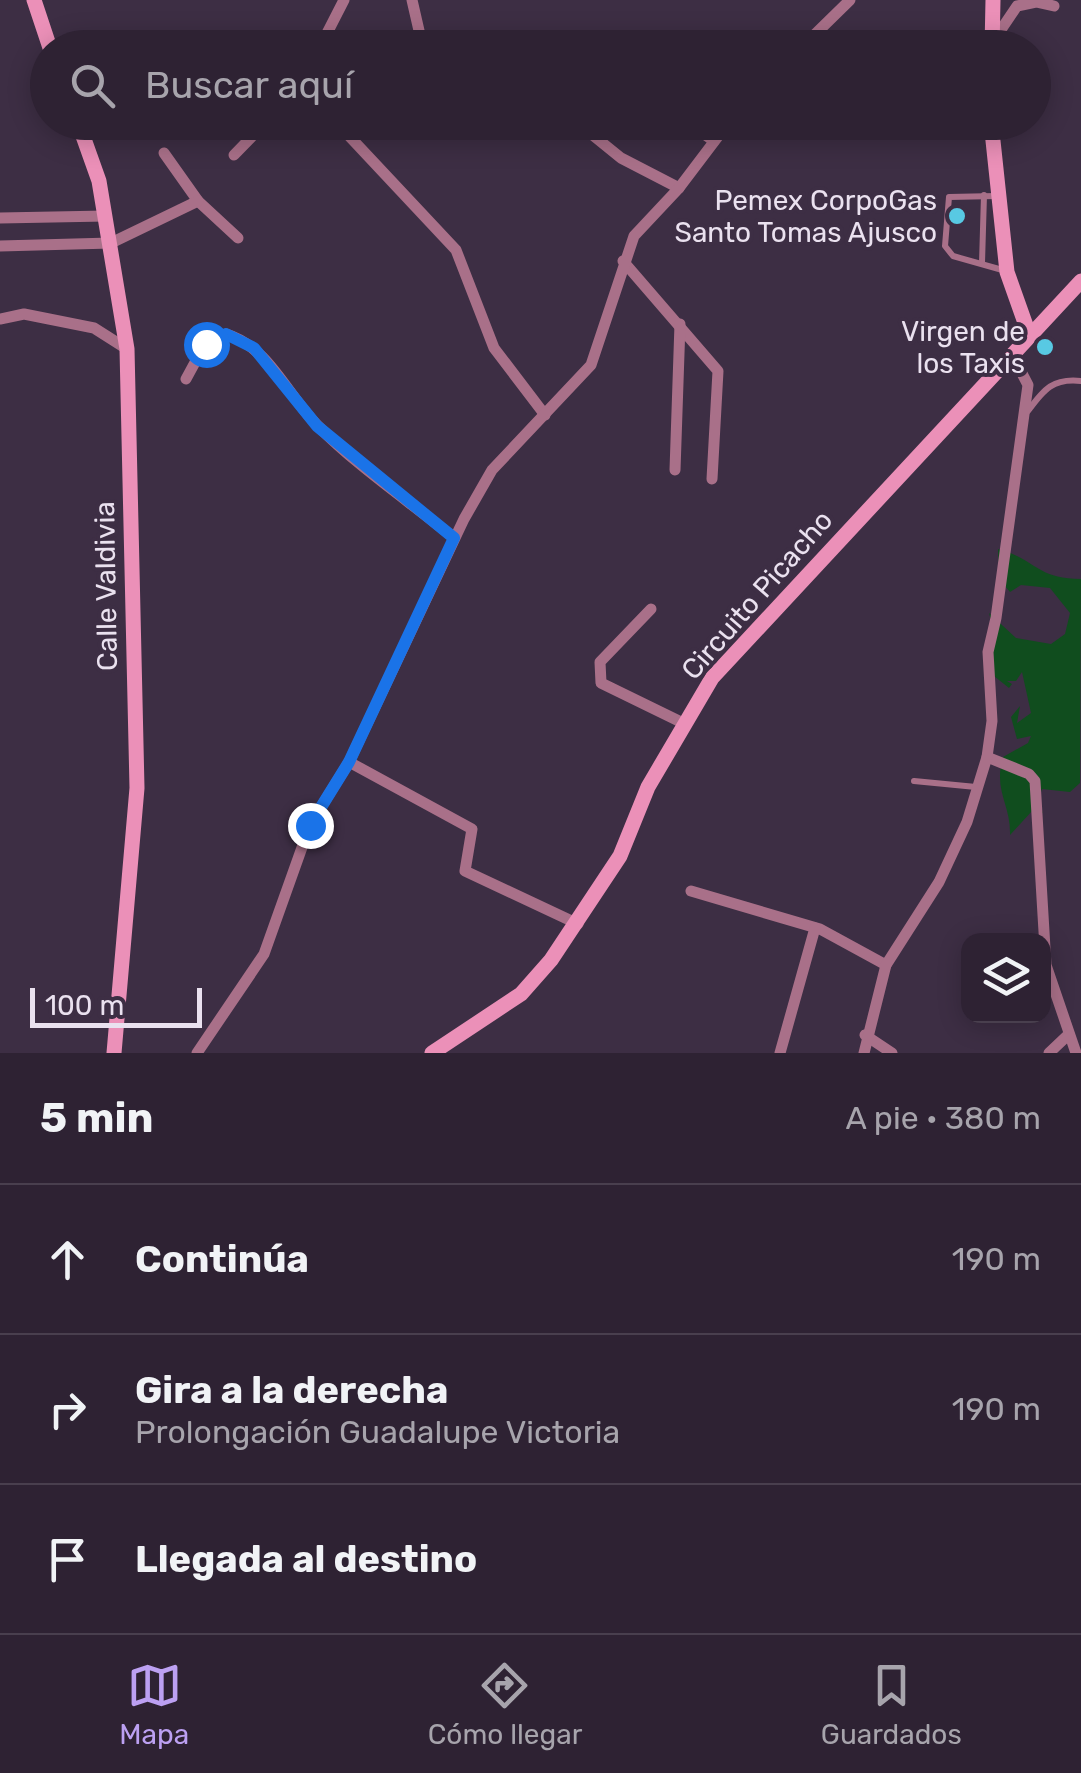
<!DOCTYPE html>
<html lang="es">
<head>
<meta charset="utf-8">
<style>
	body { margin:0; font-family:Rubik,sans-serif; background:#362a3b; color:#f1f3f6 }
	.controls { position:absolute; right:30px; bottom:30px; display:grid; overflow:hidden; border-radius:20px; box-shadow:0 5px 25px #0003 }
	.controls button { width:90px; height:90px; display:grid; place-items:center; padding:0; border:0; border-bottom:2px solid #493f4e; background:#2e2233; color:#f1f3f6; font:50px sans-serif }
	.scale { position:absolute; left:30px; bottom:25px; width:172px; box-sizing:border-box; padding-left:10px; border:5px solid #eae1ef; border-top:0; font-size:28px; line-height:35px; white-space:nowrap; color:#eae1ef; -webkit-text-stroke:8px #3d2e44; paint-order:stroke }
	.stop { position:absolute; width:30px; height:30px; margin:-22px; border:8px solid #1a73e8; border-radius:50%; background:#fff }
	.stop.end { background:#1a73e8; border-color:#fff; box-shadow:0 2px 10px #0008 }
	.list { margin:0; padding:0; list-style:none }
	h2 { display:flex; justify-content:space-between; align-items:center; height:130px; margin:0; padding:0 40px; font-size:42px }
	h2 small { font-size:32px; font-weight:400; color:#a7a4ac }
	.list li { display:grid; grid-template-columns:65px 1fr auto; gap:30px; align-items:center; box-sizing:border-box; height:150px; padding:0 40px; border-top:2px solid #493f4e }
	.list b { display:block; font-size:38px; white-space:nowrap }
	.list p { margin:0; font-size:32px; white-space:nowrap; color:#a7a4ac }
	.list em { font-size:32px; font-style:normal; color:#a7a4ac }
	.icon { flex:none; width:55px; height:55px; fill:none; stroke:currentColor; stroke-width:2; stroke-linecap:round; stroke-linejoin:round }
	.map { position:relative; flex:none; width:1081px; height:1053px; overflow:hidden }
	.search { position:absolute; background:#2e2233; box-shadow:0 5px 25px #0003; left:30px; right:30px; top:30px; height:110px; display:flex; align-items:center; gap:25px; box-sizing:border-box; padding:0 35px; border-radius:55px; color:#a7a4ac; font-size:38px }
	.sheet { height:580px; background:#2e2233 }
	nav { display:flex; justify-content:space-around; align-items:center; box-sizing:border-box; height:140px; border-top:2px solid #493f4e; background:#2e2233; font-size:28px; color:#a7a4ac }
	nav a { display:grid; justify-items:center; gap:5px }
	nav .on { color:#bca0f2 }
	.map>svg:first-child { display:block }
	.green { fill:#104d1e }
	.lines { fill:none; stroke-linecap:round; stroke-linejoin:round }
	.lane { stroke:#a97089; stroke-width:6 }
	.street { stroke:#a97089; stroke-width:11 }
	.secondary { stroke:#eb90b8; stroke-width:15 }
	.route { stroke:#1a73e8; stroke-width:12 }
	.poi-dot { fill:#58c9e3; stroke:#3d2e44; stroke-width:4 }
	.labels { text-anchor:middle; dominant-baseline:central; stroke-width:8; stroke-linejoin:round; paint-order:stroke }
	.poi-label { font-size:28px; fill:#eae1ef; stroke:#3d2e44; text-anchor:end }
	.street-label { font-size:28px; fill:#eae1ef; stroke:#3d2e44 }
</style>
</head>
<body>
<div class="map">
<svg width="1081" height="1053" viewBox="0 0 1081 1053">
	<rect width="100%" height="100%" fill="#3d2e44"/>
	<path class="green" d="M 998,549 C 1038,560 1034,578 1081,579 L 1080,783 L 1070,792 L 1042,789 L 1035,810 L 1043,812 L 1038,816 L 1032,811 L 1010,835 C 1011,804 993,791 1003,757 L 1028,743 L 1031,736 L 1017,739 L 1011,717 L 1020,706 L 1017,723 L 1031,713 L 1022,672 L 1016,681 L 1007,681 L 1012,684 L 1009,688 L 989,672 L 993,628 L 989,613 L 1016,638 L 1051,644 L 1065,634 L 1070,613 L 1050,588 L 1021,585 L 1010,592 L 999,579 Z"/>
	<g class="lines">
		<g class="lane">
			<polyline points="996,196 949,197 945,246 953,256 1006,271"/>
			<polyline points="982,263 984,195"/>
			<path d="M 1028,411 C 1044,389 1053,378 1081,381"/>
			<polyline points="914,781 976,787"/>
		</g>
		<g class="street">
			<polyline points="412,0 423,48"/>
			<polyline points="992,43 1017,6 1036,2 1054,6"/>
			<polyline points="205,48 216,43 224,48"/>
			<polyline points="326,48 322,43 344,0"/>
			<polyline points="557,48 572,48"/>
			<polyline points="801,48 850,0"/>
			<polyline points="299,122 310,129 319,122"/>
			<polyline points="336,122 456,250 494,348 545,415"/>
			<polyline points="474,122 584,128 621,158 679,188"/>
			<polyline points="687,122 714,141"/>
			<polyline points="164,153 198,201 238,238"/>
			<polyline points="234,155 266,122"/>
			<polyline points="0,218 106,216"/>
			<polyline points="0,246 111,243 198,201"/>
			<polyline points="623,261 718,371 712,479"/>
			<polyline points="0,319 24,314 94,328 127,349"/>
			<path d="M 186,379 L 205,344 L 226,334 C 269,347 287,395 317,425 C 358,467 409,501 454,538"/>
			<polyline points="675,470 680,324"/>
			<polyline points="651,609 600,662 601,683 683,723"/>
			<polyline points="987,757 1029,774 1035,781 1046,965 1076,1053"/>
			<polyline points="349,762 472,829 465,871 578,924"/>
			<polyline points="691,891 820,929 886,965"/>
			<polyline points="865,1035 892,1053"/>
			<polyline points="197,1053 264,954 310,825 349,762 464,519 492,470 591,365 634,236 679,188 729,122"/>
			<polyline points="780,1053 815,928"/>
			<polyline points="864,1053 886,965 939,882 967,822 987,757 992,721 988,652 996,618 1028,385 1012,354"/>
			<polyline points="1049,1053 1068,1035"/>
		</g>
		<g class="secondary">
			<polyline points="34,0 50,48"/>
			<polyline points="992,48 993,0"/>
			<polyline points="78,122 99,181 127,349 137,788 114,1053"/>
			<polyline points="991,122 1007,272 1029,334"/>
			<polyline points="432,1053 521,994 551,960 620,856 648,787 712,678 1081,281"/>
		</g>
	</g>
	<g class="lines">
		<polyline class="route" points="206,344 226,334 254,348 317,426 454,538 349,762 310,825"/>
	</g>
	<g class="poi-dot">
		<circle cx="957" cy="216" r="10"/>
		<circle cx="1045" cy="347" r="10"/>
	</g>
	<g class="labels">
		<g class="poi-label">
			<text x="937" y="200">Pemex CorpoGas<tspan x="937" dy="32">Santo Tomas Ajusco</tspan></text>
			<text x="1025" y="331">Virgen de<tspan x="1025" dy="32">los Taxis</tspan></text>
		</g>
		<g class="street-label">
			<text transform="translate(106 586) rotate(-91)">Calle Valdivia</text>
			<text transform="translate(757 595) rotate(-49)">Circuito Picacho</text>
		</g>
	</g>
</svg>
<div class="controls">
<button><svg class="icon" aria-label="layers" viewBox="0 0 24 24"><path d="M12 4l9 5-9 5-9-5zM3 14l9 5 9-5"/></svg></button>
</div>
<div class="scale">100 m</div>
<div class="stop" style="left:206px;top:344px"></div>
<div class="stop end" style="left:310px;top:825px"></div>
<div class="search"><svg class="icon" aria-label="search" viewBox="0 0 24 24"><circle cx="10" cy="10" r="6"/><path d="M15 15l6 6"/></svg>Buscar aquí</div>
</div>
<section class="sheet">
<h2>5 min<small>A pie · 380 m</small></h2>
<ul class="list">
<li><svg class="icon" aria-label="ahead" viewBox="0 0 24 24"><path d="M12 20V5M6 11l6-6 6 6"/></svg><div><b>Continúa</b></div><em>190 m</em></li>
<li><svg class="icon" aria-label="right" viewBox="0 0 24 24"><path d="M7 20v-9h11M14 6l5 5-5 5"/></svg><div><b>Gira a la derecha</b><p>Prolongación Guadalupe Victoria</p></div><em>190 m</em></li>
<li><svg class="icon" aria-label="arrive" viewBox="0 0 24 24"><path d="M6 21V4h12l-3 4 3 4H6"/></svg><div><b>Llegada al destino</b></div></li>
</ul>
</section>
<nav>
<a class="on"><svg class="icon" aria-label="map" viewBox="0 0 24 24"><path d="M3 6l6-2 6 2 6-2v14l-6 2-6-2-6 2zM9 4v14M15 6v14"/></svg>Mapa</a>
<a><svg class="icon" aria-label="directions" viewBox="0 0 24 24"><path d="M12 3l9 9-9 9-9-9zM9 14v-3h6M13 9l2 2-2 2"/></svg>Cómo llegar</a>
<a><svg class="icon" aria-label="saved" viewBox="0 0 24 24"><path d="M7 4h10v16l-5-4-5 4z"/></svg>Guardados</a>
</nav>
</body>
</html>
